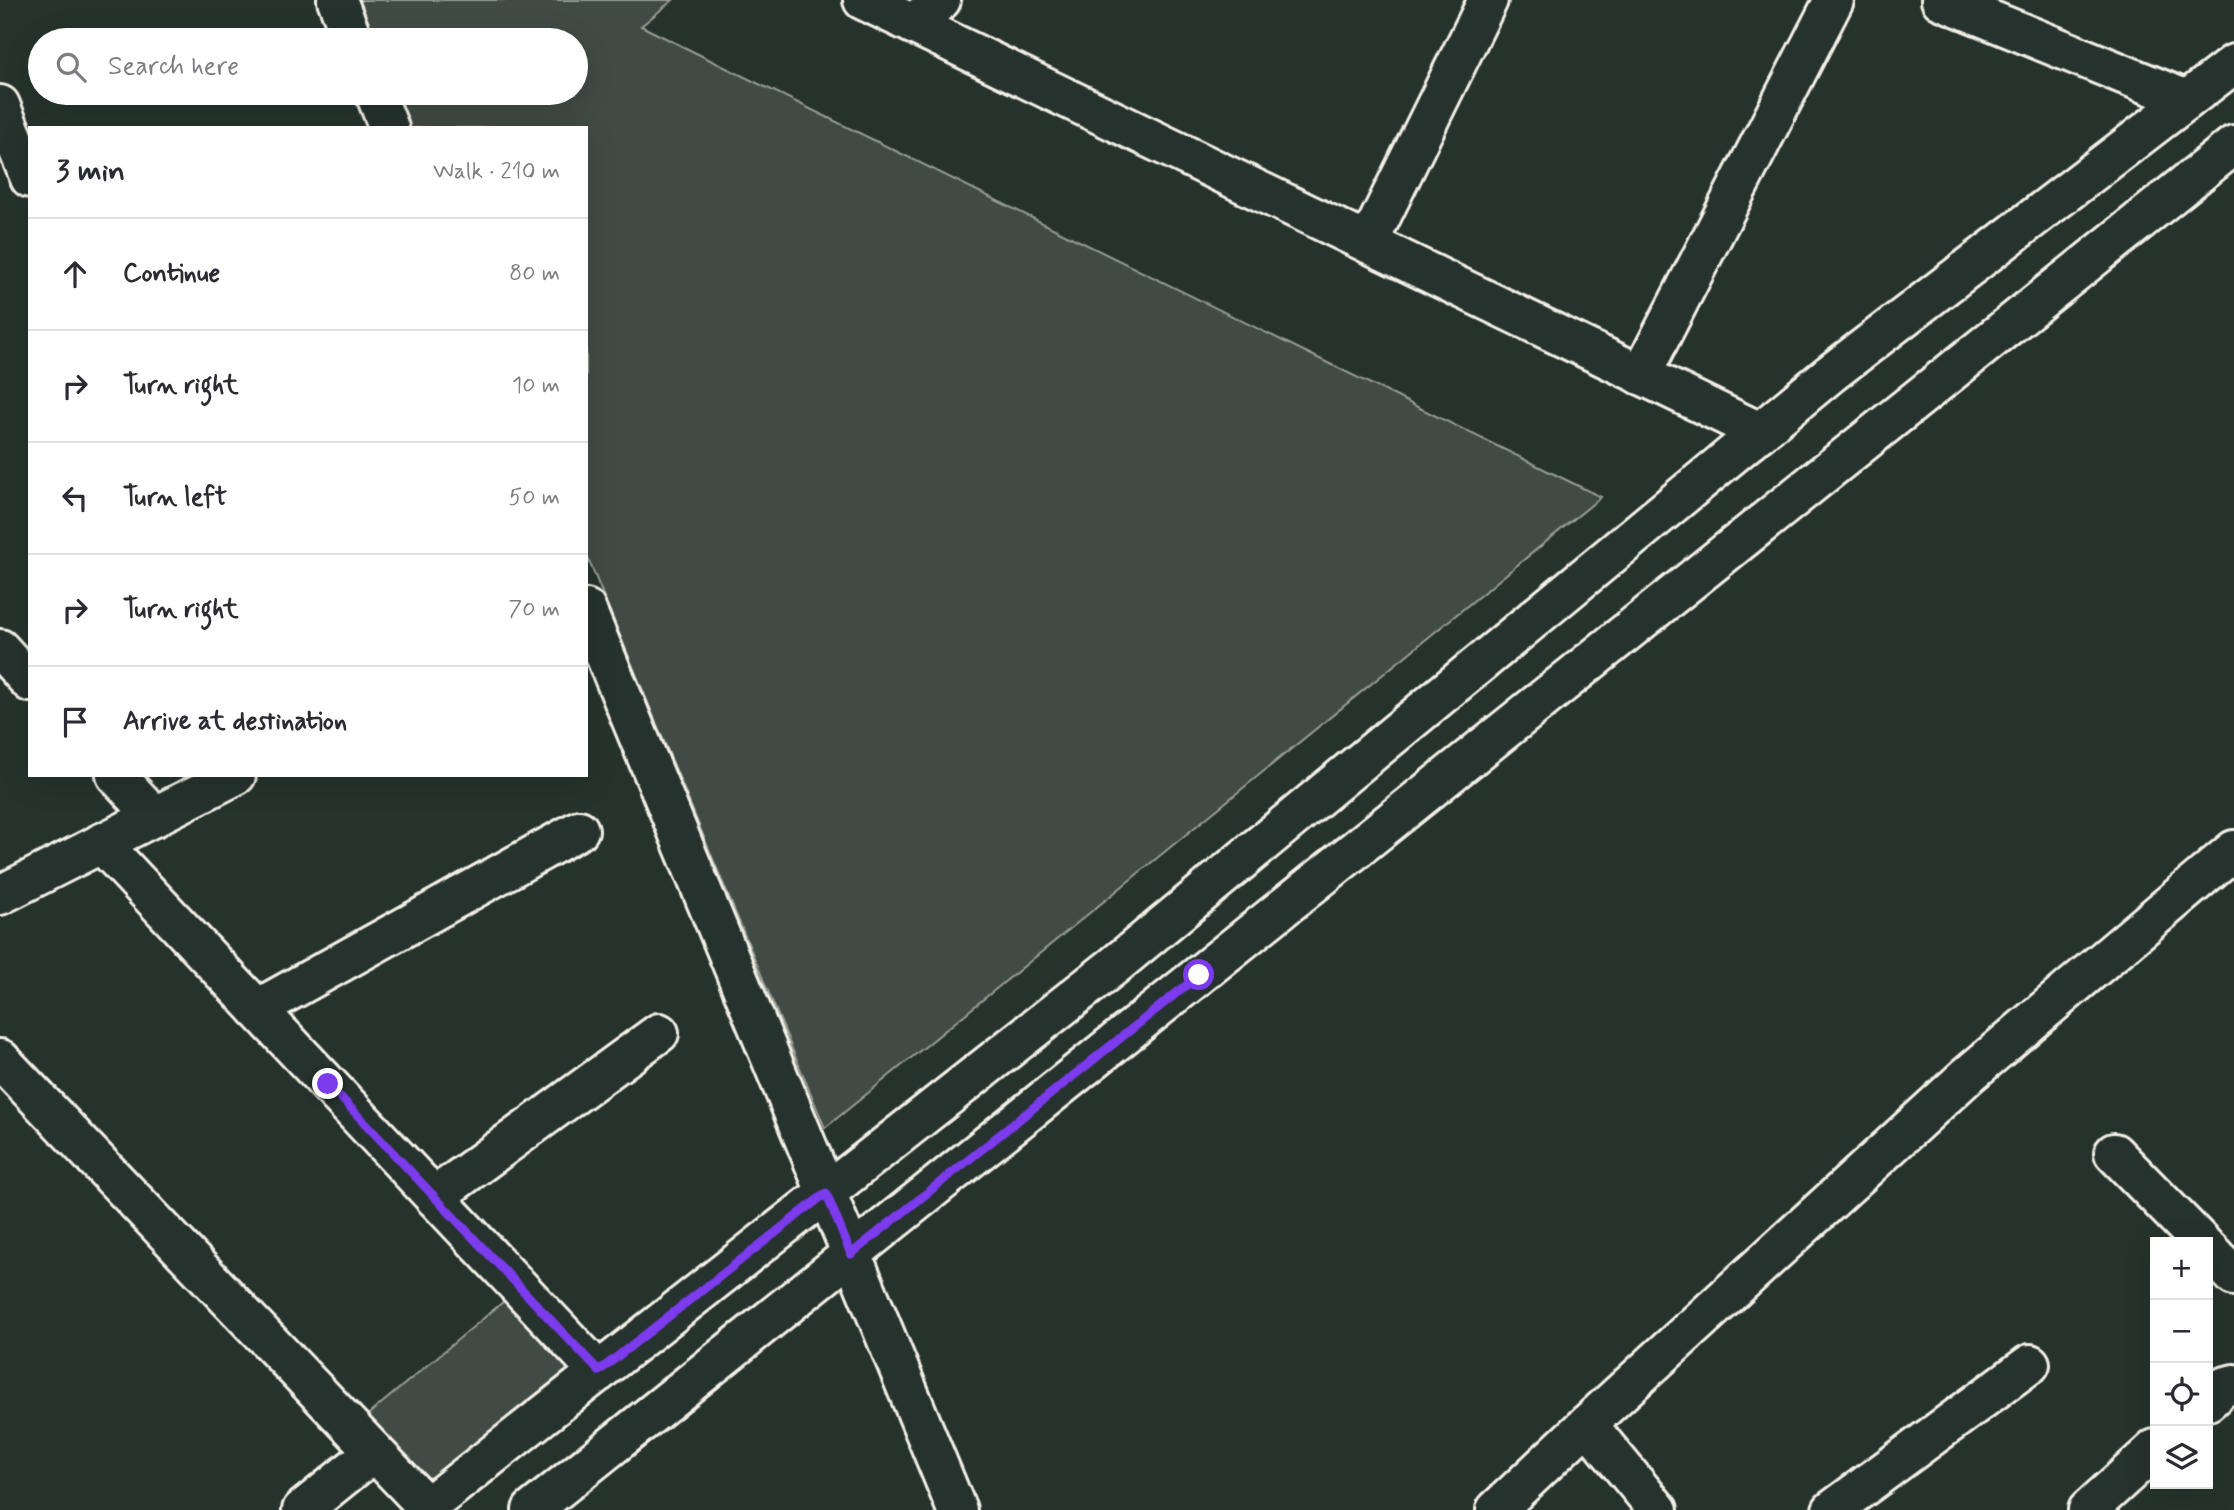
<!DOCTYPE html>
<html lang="en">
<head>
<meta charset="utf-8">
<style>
	body { margin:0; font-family:Mynerve,sans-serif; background:#f7f7f7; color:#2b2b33 }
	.controls { position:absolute; right:21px; bottom:21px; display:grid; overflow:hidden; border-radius:0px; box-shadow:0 7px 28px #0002 }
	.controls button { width:63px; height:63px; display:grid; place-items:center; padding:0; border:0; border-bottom:2px solid #e1e1e2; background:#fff; color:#2b2b33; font:35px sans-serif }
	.stop { position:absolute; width:21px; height:21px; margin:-16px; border:5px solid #7c3aed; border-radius:50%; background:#fff }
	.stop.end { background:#7c3aed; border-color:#fff; box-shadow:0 2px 7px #0008 }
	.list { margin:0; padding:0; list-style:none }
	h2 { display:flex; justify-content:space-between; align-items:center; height:91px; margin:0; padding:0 28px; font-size:30px }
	h2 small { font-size:23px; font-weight:400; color:#7c7c81 }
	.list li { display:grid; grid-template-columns:46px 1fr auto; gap:21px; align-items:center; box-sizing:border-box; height:112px; padding:0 28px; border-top:2px solid #e1e1e2 }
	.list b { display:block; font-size:26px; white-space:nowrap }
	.list em { font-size:23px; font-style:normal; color:#7c7c81 }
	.icon { flex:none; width:38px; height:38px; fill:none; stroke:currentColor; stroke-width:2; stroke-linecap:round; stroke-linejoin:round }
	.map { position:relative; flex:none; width:2234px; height:1510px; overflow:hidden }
	.search { position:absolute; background:#fff; box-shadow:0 7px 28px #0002; left:28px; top:28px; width:560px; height:77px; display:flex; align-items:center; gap:18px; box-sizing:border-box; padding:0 24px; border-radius:38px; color:#7c7c81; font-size:26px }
	.panel { position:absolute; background:#fff; box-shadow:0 7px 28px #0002; left:28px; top:126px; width:560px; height:651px; border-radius:0px }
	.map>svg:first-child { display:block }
	.green { fill:#414b45; stroke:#9a9e96; stroke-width:2 }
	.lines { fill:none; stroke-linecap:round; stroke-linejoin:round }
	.minor-casing { stroke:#f4f1e8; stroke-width:44 }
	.minor { stroke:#26332d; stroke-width:38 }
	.route { stroke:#7c3aed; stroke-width:9 }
</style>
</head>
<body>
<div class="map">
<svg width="2234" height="1510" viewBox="0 0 2234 1510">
	<rect width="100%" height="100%" fill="#26332d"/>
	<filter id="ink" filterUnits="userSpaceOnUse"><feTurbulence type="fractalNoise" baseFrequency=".0143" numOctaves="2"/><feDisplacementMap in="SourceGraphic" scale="14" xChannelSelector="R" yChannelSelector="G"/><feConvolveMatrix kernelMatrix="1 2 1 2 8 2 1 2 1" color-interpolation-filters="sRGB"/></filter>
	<g filter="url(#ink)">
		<g class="green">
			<polygon points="356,0 673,0 641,26 1601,497 825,1128 586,554 586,128 409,128 394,93 576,93 576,40 373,40"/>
			<polygon points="510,1296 583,1371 427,1496 358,1423"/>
		</g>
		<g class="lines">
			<g class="minor-casing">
				<g id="minor">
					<polyline points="337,0 353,40"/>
					<polyline points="863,0 1760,432"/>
					<polyline points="1941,0 2187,100"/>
					<polyline points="913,24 941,0"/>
					<polyline points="375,93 389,128"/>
					<polyline points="0,105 30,178"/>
					<polyline points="1368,243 1488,0"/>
					<polyline points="1641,375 1834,0"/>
					<polyline points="586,609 957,1510"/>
					<polyline points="0,649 30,682"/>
					<polyline points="116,775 155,817"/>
					<polyline points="101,843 599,1372"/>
					<polyline points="0,895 236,775"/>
					<polyline points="257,1009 579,830"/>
					<polyline points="0,1059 430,1510"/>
					<polyline points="2114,1153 2201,1242"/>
					<polyline points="434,1197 659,1033"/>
					<polyline points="2208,1249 2234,1276"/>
					<polyline points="2208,1401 2223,1387 2234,1384"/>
					<polyline points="1587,1424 1658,1510"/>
					<polyline points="302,1510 374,1452"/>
					<polyline points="423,1510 1115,965 1830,374 2234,64"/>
					<polyline points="532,1510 2234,145"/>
					<polyline points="1496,1510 1587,1424 1967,1076 2234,850"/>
					<polyline points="1832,1510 2030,1364"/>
					<polyline points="2088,1510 2155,1449"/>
				</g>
			</g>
			<use href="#minor" class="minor"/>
		</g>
	</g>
	<g class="lines" filter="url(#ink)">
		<polyline class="route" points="328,1084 599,1371 826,1193 851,1254 1199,975"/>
	</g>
</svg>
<div class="controls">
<button>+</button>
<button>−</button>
<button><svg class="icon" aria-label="locate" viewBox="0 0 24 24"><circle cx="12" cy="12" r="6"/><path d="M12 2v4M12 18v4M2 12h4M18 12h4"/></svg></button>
<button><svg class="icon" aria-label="layers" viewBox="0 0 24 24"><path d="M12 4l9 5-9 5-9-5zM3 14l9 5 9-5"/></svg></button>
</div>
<div class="stop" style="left:1199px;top:975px"></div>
<div class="stop end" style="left:328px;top:1084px"></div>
<div class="search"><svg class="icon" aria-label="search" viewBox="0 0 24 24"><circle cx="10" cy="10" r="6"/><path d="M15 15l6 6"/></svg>Search here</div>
<section class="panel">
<h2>3 min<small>Walk · 210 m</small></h2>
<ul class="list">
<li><svg class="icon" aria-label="ahead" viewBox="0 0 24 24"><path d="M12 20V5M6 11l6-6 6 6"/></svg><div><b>Continue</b></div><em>80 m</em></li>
<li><svg class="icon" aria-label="right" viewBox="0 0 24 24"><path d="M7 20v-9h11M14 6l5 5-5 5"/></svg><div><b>Turn right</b></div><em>10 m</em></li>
<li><svg class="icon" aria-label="left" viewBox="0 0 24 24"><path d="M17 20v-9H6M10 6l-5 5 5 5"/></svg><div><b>Turn left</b></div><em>50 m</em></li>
<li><svg class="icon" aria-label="right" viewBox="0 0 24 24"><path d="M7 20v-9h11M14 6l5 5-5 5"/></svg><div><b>Turn right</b></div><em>70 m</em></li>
<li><svg class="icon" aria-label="arrive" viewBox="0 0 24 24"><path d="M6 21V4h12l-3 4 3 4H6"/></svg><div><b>Arrive at destination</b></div></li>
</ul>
</section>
</div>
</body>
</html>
